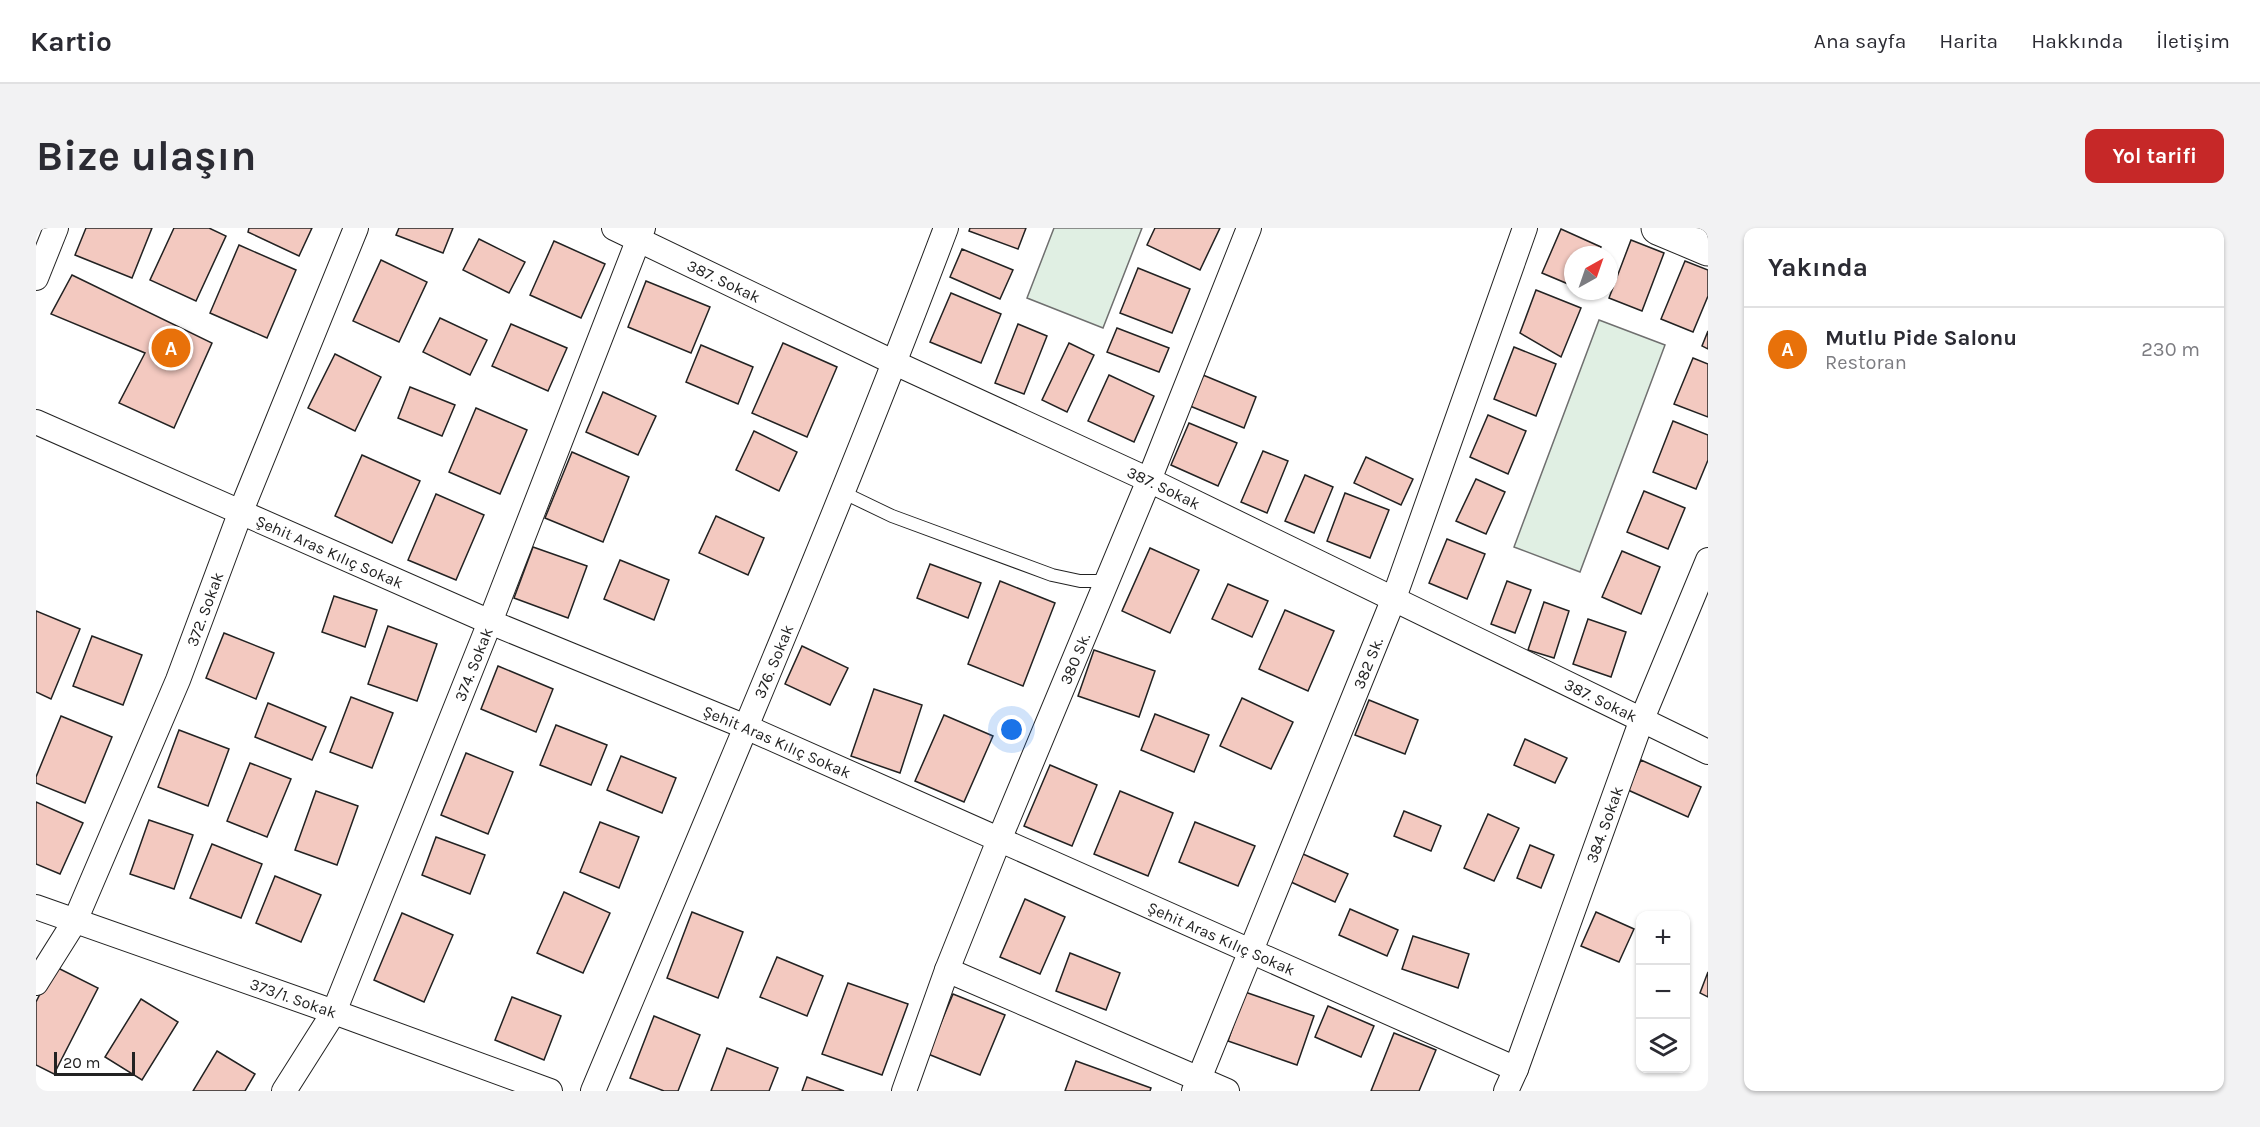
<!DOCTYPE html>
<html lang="tr">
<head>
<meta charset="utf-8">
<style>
	body { margin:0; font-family:Karla,sans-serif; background:#f2f2f3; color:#2b2b33 }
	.controls { position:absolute; right:18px; bottom:18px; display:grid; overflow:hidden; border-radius:12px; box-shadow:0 2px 4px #0004 }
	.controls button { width:54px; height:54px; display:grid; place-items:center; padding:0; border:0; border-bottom:2px solid #e1e1e2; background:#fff; color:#2b2b33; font:30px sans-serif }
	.compass { position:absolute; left:1528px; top:18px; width:54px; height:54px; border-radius:50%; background:#fff; box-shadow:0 2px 4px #0004; rotate:40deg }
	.scale { position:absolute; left:18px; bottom:15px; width:81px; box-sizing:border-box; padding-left:6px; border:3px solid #222; border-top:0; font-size:16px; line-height:21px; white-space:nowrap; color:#222; -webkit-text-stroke:4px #fff; paint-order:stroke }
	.you { position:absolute; left:976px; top:502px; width:21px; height:21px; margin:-15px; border:4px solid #fff; border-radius:50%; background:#1a73e8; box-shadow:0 0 0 9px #1a73e833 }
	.badge { display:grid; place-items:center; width:39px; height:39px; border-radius:50%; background:#c62828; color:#fff; font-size:20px; font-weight:700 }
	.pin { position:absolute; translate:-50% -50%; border:3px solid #fff; box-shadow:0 2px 6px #0006 }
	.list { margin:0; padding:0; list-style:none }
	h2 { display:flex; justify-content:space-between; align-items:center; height:78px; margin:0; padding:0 24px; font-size:26px }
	h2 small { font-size:20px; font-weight:400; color:#7c7c81 }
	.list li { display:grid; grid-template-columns:39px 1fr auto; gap:18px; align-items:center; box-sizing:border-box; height:84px; padding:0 24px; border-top:2px solid #e1e1e2 }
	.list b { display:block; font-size:22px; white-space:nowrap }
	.list p { margin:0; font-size:20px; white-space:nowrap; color:#7c7c81 }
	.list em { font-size:20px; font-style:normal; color:#7c7c81 }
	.icon { flex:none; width:33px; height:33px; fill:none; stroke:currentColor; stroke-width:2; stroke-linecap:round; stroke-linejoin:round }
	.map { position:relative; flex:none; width:1672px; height:863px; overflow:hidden; border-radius:12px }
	header { display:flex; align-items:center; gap:36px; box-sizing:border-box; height:84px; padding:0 30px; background:#fff; border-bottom:2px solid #e1e1e2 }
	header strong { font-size:28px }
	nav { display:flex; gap:33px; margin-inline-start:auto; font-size:21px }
	.intro { display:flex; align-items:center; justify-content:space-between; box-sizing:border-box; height:144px; padding:0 36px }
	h1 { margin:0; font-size:42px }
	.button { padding:15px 27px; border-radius:12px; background:#c62828; color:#fff; font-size:21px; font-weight:700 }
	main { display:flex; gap:36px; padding:0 36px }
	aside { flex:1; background:#fff; border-radius:12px; box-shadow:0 2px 4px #0004 }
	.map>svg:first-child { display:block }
	.green { fill:#e0efe3; stroke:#6f6f6f; stroke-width:1.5 }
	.building { fill:#f3c9c0; stroke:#222; stroke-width:1.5 }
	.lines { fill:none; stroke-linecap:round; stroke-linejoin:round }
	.lane-casing { stroke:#222; stroke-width:14 }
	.street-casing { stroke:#222; stroke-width:26 }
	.secondary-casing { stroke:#222; stroke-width:35 }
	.lane { stroke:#fff; stroke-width:12 }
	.street { stroke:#fff; stroke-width:24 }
	.secondary { stroke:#fff; stroke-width:33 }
	.labels { text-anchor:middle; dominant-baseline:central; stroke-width:4.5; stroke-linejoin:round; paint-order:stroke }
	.street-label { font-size:16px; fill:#222; stroke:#fff }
</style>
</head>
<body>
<header>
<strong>Kartio</strong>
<nav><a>Ana sayfa</a><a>Harita</a><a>Hakkında</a><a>İletişim</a></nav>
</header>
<div class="intro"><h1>Bize ulaşın</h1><a class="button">Yol tarifi</a></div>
<main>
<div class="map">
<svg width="1672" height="863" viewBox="0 0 1672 863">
	<rect width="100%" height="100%" fill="#fff"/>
	<g class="green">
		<polygon points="1018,0 1106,0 1067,100 991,70"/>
		<polygon points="1563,92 1629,117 1544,344 1478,319"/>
	</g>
	<g class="building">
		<polygon points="50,0 116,0 96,50 39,27"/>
		<polygon points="138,0 173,0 190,8 160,73 114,52"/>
		<polygon points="213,0 276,0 263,28 212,4"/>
		<polygon points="363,0 417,0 407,25 360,7"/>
		<polygon points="934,0 990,0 982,21 933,3"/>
		<polygon points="1119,0 1184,0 1164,42 1111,17"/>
		<polygon points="1525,1 1565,19 1562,27 1537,27 1537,58 1506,45"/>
		<polygon points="443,11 489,34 473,65 427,42"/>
		<polygon points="1595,12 1628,25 1606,83 1573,70"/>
		<polygon points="518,13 569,36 545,90 494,67"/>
		<polygon points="203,17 260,42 231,110 174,85"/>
		<polygon points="926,21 977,42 964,71 914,49"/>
		<polygon points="345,32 391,54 363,114 317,93"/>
		<polygon points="1649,33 1672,42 1672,68 1657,104 1625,91"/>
		<polygon points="1102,40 1154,61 1136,105 1084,85"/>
		<polygon points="36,47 176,115 138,200 83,175 109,125 15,86"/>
		<polygon points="610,53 674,79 655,125 592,99"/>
		<polygon points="1500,62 1545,80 1525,129 1484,105"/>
		<polygon points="915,65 965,86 945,135 894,114"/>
		<polygon points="404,90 451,112 434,147 387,124"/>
		<polygon points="475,96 531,120 512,163 456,138"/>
		<polygon points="982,96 1011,108 988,166 959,155"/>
		<polygon points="1081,100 1133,120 1123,144 1071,124"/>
		<polygon points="1672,103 1672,121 1666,118"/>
		<polygon points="747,115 801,139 771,209 716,185"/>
		<polygon points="1033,115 1058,127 1031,184 1006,172"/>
		<polygon points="665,117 717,139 702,176 650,154"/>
		<polygon points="1478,119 1520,136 1500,188 1458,171"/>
		<polygon points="299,126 345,149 319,203 272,180"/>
		<polygon points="1657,130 1672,136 1672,189 1638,176"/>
		<polygon points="1073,147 1118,168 1098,214 1052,193"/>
		<polygon points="1167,147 1220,169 1208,200 1154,178"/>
		<polygon points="374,159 419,177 406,208 362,190"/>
		<polygon points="567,164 620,188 602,227 550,204"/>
		<polygon points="440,180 491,202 464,266 413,244"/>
		<polygon points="1452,187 1490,203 1472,246 1434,229"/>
		<polygon points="1637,193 1672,207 1672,232 1660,261 1617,244"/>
		<polygon points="1153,195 1201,215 1182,258 1135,237"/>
		<polygon points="718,203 761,224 743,263 700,242"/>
		<polygon points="1227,223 1252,233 1231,285 1205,274"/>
		<polygon points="536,224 593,249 567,314 509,290"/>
		<polygon points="326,227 384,253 356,315 299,288"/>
		<polygon points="1330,229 1377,251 1365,277 1318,255"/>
		<polygon points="1269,247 1297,259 1278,305 1249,293"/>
		<polygon points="1440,251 1469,264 1450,306 1420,293"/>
		<polygon points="1608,263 1649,280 1632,321 1591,304"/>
		<polygon points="1309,265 1353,282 1334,330 1291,313"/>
		<polygon points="400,266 448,287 420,352 372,332"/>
		<polygon points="680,288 728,310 712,347 663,325"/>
		<polygon points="1411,311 1449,326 1431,371 1393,355"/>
		<polygon points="497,319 551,338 532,390 478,370"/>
		<polygon points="1114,320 1163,342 1134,405 1086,383"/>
		<polygon points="1586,323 1624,339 1605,386 1566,369"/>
		<polygon points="584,332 633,352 618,392 568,371"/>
		<polygon points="894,336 945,355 932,390 881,370"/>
		<polygon points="964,353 1019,375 987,458 932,436"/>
		<polygon points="1471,353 1495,362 1479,405 1455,396"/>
		<polygon points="1192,356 1232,373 1216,409 1176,391"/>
		<polygon points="298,368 341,382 329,419 286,404"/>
		<polygon points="1508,374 1533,383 1518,430 1492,422"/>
		<polygon points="1249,382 1298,403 1272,463 1223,441"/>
		<polygon points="0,383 44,401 15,471 0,464"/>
		<polygon points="1552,391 1590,404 1575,449 1537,436"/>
		<polygon points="352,398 401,416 381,473 332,456"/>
		<polygon points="188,405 238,425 220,471 170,450"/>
		<polygon points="56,408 106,427 87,477 37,458"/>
		<polygon points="766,418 812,440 794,477 749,456"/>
		<polygon points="1058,422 1119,443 1103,489 1042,468"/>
		<polygon points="462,438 517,461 500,504 445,481"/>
		<polygon points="838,461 886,477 864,545 815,528"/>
		<polygon points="315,469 357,485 336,540 294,524"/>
		<polygon points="1206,470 1257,494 1235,541 1184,518"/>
		<polygon points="1333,472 1382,492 1369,526 1319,507"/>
		<polygon points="232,475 290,499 276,532 219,509"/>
		<polygon points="1119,486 1173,507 1158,544 1105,522"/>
		<polygon points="908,487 957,508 928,574 879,553"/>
		<polygon points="25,488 76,509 49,575 0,555 0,549"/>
		<polygon points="520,497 571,517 555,557 504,537"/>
		<polygon points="143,502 193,521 172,578 122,559"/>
		<polygon points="1489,511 1531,530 1519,555 1478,537"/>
		<polygon points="430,525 477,544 452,606 405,587"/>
		<polygon points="585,528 640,550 626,585 571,562"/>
		<polygon points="1605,532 1665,559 1652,589 1592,562"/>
		<polygon points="214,535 255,551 231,609 191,593"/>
		<polygon points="1014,537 1061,557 1036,618 988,598"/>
		<polygon points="280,563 322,578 301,637 259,622"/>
		<polygon points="1084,563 1137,585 1112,648 1058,626"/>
		<polygon points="0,574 47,595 24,646 0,636"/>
		<polygon points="1368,583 1405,598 1395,623 1358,608"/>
		<polygon points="1452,586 1483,600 1458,653 1428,640"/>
		<polygon points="113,592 157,607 138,661 94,646"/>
		<polygon points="564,594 603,609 583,660 544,644"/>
		<polygon points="1159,594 1219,618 1202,658 1143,634"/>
		<polygon points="400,609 449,627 434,666 386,647"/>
		<polygon points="176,616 226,636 205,690 154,670"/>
		<polygon points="1494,617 1518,627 1505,660 1481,650"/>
		<polygon points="1267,626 1312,646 1299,674 1255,654"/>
		<polygon points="239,648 285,667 265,714 220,695"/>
		<polygon points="528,664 574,685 547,745 501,725"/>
		<polygon points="989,671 1029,689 1004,746 964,729"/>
		<polygon points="1314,681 1362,702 1351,728 1303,707"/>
		<polygon points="656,684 707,704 682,770 631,750"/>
		<polygon points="1560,684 1598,701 1583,734 1545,718"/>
		<polygon points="366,685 417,707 388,774 338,752"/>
		<polygon points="1377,708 1433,726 1422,760 1366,741"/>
		<polygon points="1034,725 1084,745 1070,782 1020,763"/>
		<polygon points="741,729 787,748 771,788 724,769"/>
		<polygon points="18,738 62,760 18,846 0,837 0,774"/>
		<polygon points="1672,744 1672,769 1664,765"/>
		<polygon points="812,755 872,776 846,847 786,826"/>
		<polygon points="1209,764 1278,788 1261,837 1192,813"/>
		<polygon points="917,766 969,787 944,847 892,826"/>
		<polygon points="476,769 525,788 508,832 459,812"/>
		<polygon points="105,771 142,794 106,852 69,829"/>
		<polygon points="1292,778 1338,798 1325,829 1279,809"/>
		<polygon points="618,788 664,807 642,863 628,863 594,850"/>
		<polygon points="1358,805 1400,822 1383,863 1335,863"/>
		<polygon points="691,820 742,840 733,863 675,863"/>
		<polygon points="181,823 219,846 209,863 157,863"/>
		<polygon points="1040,833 1115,860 1114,863 1029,863"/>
		<polygon points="771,849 808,863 766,863"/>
	</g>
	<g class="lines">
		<g class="lane-casing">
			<polyline id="lane" points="806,264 856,288 1016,347 1044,353 1071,353"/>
		</g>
		<g class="street-casing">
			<g id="street">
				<path id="s1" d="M 578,0 L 859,135 L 1113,252 L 1672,524"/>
				<polyline points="0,50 20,0"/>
				<path id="s2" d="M 0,194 L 454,394 L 710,499 L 1480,841"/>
				<path id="s3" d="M 0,679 L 298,784 L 514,863"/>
				<polyline points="911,742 1191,863"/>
				<path id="s4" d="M 0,755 L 39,693 L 142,452 L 205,283 L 320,0"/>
				<path id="s5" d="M 248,863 L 298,784 L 454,394 L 607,0"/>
				<path id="s6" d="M 557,863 C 677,577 800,291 910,0"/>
				<path id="s7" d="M 868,863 L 911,742 L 963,612 L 1113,252 L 1213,0"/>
				<path id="s8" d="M 1158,863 L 1358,370 L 1489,0"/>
				<path id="s9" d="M 1470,863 L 1480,841 L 1606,491 L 1672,332"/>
			</g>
		</g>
		<g class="secondary-casing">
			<polyline id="secondary" points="1622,0 1672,21"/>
		</g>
		<use href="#lane" class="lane"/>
		<use href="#street" class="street"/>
		<use href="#secondary" class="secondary"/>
	</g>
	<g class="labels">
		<g class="street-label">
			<text stroke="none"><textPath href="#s1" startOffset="122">387. Sokak</textPath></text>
			<text stroke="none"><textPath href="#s1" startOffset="608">387. Sokak</textPath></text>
			<text stroke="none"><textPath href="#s2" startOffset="321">Şehit Aras Kılıç Sokak</textPath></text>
			<text stroke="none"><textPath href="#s4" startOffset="411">372. Sokak</textPath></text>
			<text stroke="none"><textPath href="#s7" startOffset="465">380 Sk.</textPath></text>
			<text stroke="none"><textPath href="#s6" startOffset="466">376. Sokak</textPath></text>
			<text stroke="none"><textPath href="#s8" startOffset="462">382 Sk.</textPath></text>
			<text stroke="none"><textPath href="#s5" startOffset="468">374. Sokak</textPath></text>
			<text stroke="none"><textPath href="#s1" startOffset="1094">387. Sokak</textPath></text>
			<text stroke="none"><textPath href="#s2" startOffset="807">Şehit Aras Kılıç Sokak</textPath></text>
			<text stroke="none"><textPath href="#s9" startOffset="284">384. Sokak</textPath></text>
			<text stroke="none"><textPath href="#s2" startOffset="1293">Şehit Aras Kılıç Sokak</textPath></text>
			<text stroke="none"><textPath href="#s3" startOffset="273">373/1. Sokak</textPath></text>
		</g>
	</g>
</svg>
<div class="controls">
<button>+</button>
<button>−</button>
<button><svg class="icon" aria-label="layers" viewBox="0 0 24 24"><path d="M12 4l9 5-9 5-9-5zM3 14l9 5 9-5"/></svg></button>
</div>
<svg class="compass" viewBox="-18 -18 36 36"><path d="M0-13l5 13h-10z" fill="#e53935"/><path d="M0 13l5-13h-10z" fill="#7c7c81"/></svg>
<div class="scale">20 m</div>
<div class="you"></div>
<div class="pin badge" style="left:135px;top:120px;background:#e8710a">A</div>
</div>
<aside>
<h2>Yakında<small></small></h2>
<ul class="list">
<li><span class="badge" style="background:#e8710a">A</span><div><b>Mutlu Pide Salonu</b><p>Restoran</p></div><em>230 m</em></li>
</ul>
</aside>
</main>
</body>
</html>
